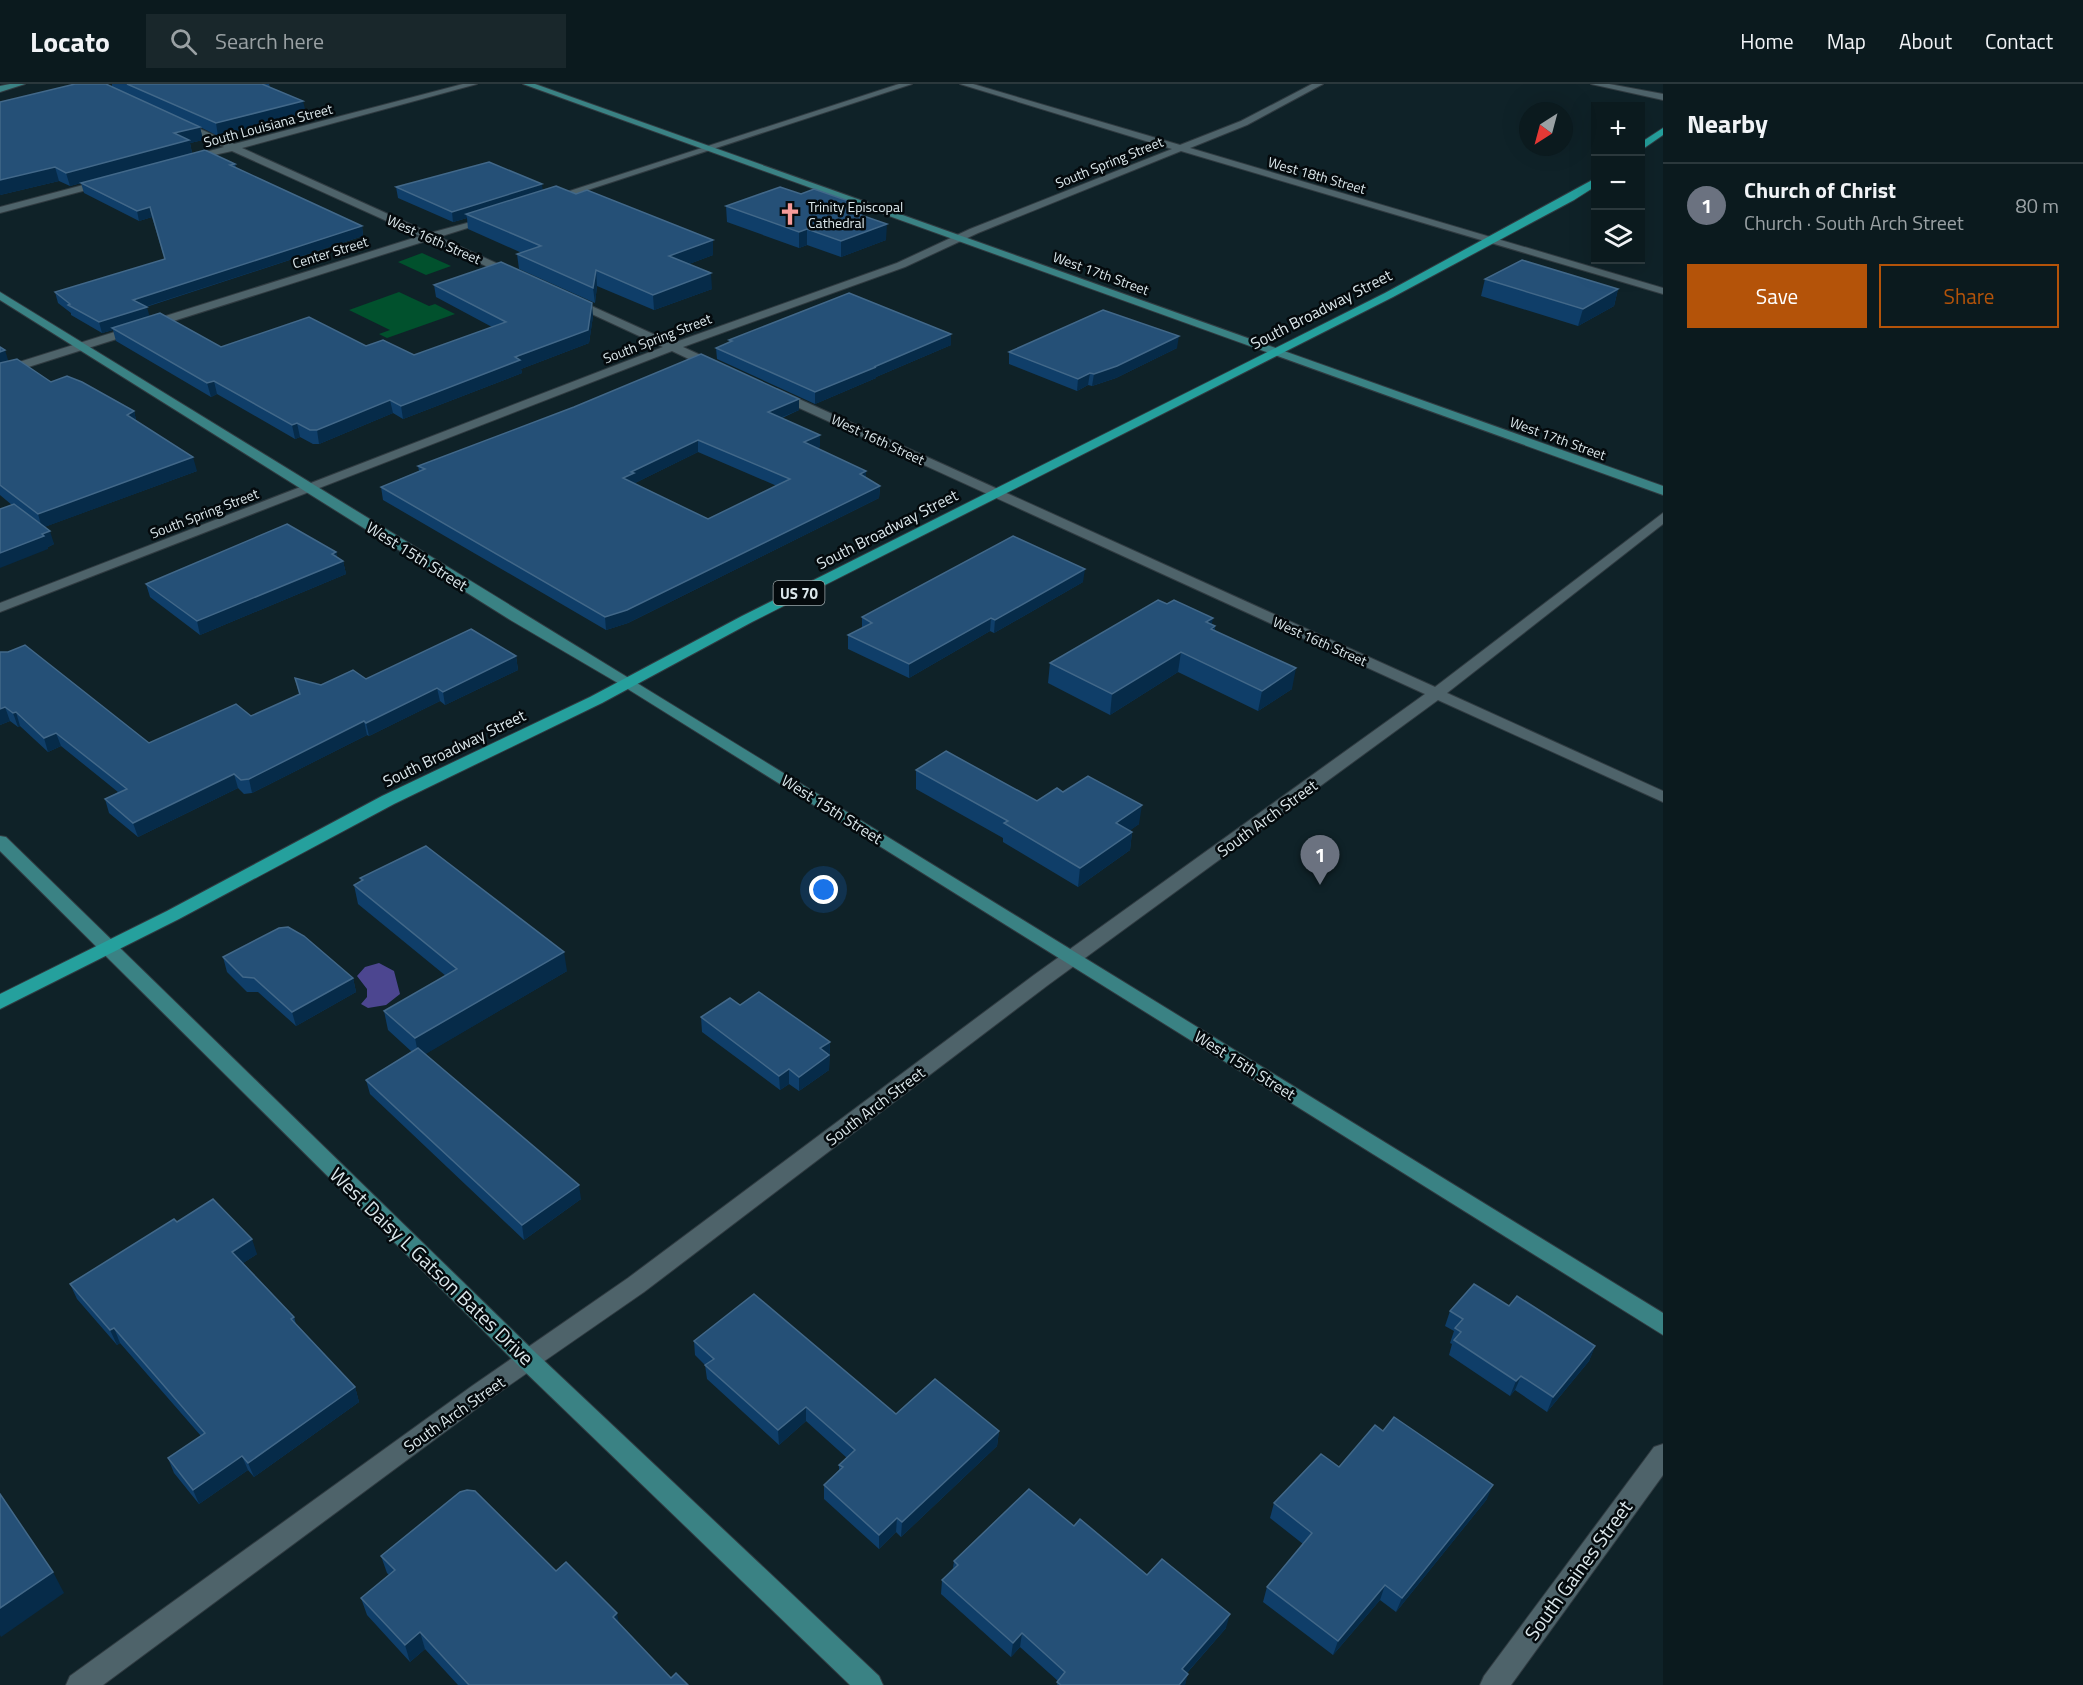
<!DOCTYPE html>
<html lang="en">
<head>
<meta charset="utf-8">
<style>
	body { margin:0; font-family:"Titillium Web",sans-serif; background:#19272b; color:#f1f3f6 }
	.controls { position:absolute; right:18px; top:18px; display:grid; overflow:hidden; border-radius:0px; box-shadow:0 6px 24px #0002 }
	.controls button { width:54px; height:54px; display:grid; place-items:center; padding:0; border:0; border-bottom:2px solid #2b383c; background:#0b1a1e; color:#f1f3f6; font:30px sans-serif }
	.compass { position:absolute; left:1519px; top:18px; width:54px; height:54px; border-radius:50%; background:#0b1a1e; box-shadow:0 6px 24px #0002; rotate:216deg }
	.you { position:absolute; left:824px; top:806px; width:21px; height:21px; margin:-15px; border:4px solid #fff; border-radius:50%; background:#1a73e8; box-shadow:0 0 0 9px #1a73e833 }
	.badge { display:grid; place-items:center; width:39px; height:39px; border-radius:50%; background:#b45309; color:#fff; font-size:20px; font-weight:700 }
	.pin { position:absolute; translate:-50% -50px; filter:drop-shadow(0 2px 3px #0008) }
	.pin::after { content:''; position:absolute; top:32px; width:21px; height:18px; background:inherit; clip-path:polygon(0 0,100% 0,50% 100%) }
	.list { margin:0; padding:0; list-style:none }
	h2 { display:flex; justify-content:space-between; align-items:center; height:78px; margin:0; padding:0 24px; font-size:26px }
	h2 small { font-size:20px; font-weight:400; color:#9aa1a4 }
	.list li { display:grid; grid-template-columns:39px 1fr auto; gap:18px; align-items:center; box-sizing:border-box; height:84px; padding:0 24px; border-top:2px solid #2b383c }
	.list b { display:block; font-size:22px; white-space:nowrap }
	.list p { margin:0; font-size:20px; white-space:nowrap; color:#9aa1a4 }
	.list em { font-size:20px; font-style:normal; color:#9aa1a4 }
	.actions { display:flex; gap:12px; padding:18px 24px }
	.actions a { flex:1; padding:14px 0; border:2px solid #b45309; border-radius:0px; text-align:center; font-size:21px; color:#b45309 }
	.actions .main { background:#b45309; color:#fff }
	.icon { flex:none; width:33px; height:33px; fill:none; stroke:currentColor; stroke-width:2; stroke-linecap:round; stroke-linejoin:round }
	.map { position:relative; flex:none; width:1663px; height:1601px; overflow:hidden }
	header { display:flex; align-items:center; gap:36px; box-sizing:border-box; height:84px; padding:0 30px; background:#0b1a1e; border-bottom:2px solid #2b383c }
	header strong { font-size:28px }
	nav { display:flex; gap:33px; margin-inline-start:auto; font-size:21px }
	.search { width:420px; height:54px; background:#19272b; display:flex; align-items:center; gap:15px; box-sizing:border-box; padding:0 21px; border-radius:0px; color:#9aa1a4; font-size:22px }
	main { display:flex }
	aside { flex:1; background:#0b1a1e }
	.map>svg:first-child { display:block }
	.green { fill:#01512d }
	.water { fill:#4c4690 }
	.lines { fill:none; stroke-linecap:round; stroke-linejoin:round }
	.street-casing { stroke:#303b41; stroke-width:2 }
	.secondary-casing { stroke:#303b41; stroke-width:2 }
	.primary-casing { stroke:#303b41; stroke-width:2 }
	.street { fill:#4e636a; fill-rule:evenodd }
	.secondary { fill:#3a8284; fill-rule:evenodd }
	.primary { fill:#25a09d; fill-rule:evenodd }
	.wall { fill:#0f3e69; fill-rule:evenodd }
	.shaded-wall { fill:#062b49 }
	.building { fill:#255077; stroke:#426889; stroke-width:1.5; fill-rule:evenodd }
	.labels { text-anchor:middle; dominant-baseline:central; stroke-width:5; stroke-linejoin:round; paint-order:stroke }
	.far-street-label { font-size:14px; fill:#dbe7eb; stroke:#040a0d }
	.far-poi-label { font-size:14px; fill:#dbe7eb; stroke:#040a0d; text-anchor:start }
	.shield { fill:#040a0d; stroke:#9aa5a8; stroke-width:1.5 }
	.shield-label { font-size:15px; font-weight:bold; fill:#dbe7eb }
	.street-label { font-size:16px; fill:#dbe7eb; stroke:#040a0d }
	.near-street-label { font-size:20px; fill:#dbe7eb; stroke:#040a0d }
</style>
</head>
<body>
<header>
<strong>Locato</strong>
<div class="search"><svg class="icon" aria-label="search" viewBox="0 0 24 24"><circle cx="10" cy="10" r="6"/><path d="M15 15l6 6"/></svg>Search here</div>
<nav><a>Home</a><a>Map</a><a>About</a><a>Contact</a></nav>
</header>
<main>
<div class="map">
<svg width="1663" height="1601" viewBox="0 0 1663 1601">
	<rect width="100%" height="100%" fill="#0f2228"/>
	<g class="green">
		<polygon points="422,169 451,182 426,191 398,178"/>
		<polygon points="399,208 429,222 435,220 455,230 387,254 379,250 390,246 349,226"/>
	</g>
	<polygon class="water" points="379,879 394,887 400,910 386,921 368,924 361,920 367,913 367,905 357,892 365,883"/>
	<g class="lines">
		<g class="street-casing">
			<g id="street">
				<polygon points="463,0 477,0 242,64 430,149 493,132 493,136 439,153 518,189 518,193 510,193 429,156 0,292 0,284 420,152 232,67 187,77 187,73 224,63 176,41 176,37 182,37 234,60"/>
				<polygon points="899,0 912,0 554,117 545,115"/>
				<polygon points="960,0 973,0 1180,61 1241,37 1312,0 1323,0 1247,41 1190,64 1663,204 1663,210 1181,67 978,149 905,183 683,263 720,280 720,286 712,286 672,267 0,528 0,519 663,263 568,219 568,215 576,215 673,259 897,179 970,145 1172,65"/>
				<polygon points="1591,0 1609,0 1663,10 1663,16"/>
				<polygon points="106,95 111,98 109,100 0,129 0,123"/>
				<polygon points="777,305 1435,603 1663,429 1663,440 1447,609 1663,707 1663,718 1438,616 1048,901 644,1208 488,1316 103,1601 66,1601 70,1592 472,1302 628,1194 1034,891 1425,610 773,312 771,309"/>
				<polygon points="1663,1360 1663,1391 1511,1601 1480,1601 1484,1592 1654,1363"/>
			</g>
		</g>
		<g class="secondary-casing">
			<g id="secondary">
				<polygon points="10,0 25,0 0,8 0,2"/>
				<polygon points="523,0 535,0 1663,402 1663,411"/>
				<polygon points="0,208 1663,1229 1663,1251 623,602 512,537 0,216"/>
				<polygon points="0,752 6,753 537,1270 879,1592 883,1601 850,1601 521,1284 0,767"/>
			</g>
		</g>
		<g class="primary-casing">
			<g id="primary">
				<polygon points="1663,44 1663,51 1640,67 1640,59"/>
				<polygon points="1596,94 1596,102 1574,116 1393,213 752,538 602,619 394,720 179,835 0,925 0,910 167,827 382,712 590,613 742,532 1385,209"/>
			</g>
		</g>
		<use href="#street" class="street"/>
		<use href="#secondary" class="secondary"/>
		<use href="#primary" class="primary"/>
	</g>
	<g class="wall">
		<polygon points="112,0 269,0 270,3 306,29 218,52 200,43 203,56 190,59 192,69 70,102 59,97 0,111 112,3"/>
		<polygon points="235,80 236,84 362,142 363,152 146,223 149,233 221,263 366,262 414,271 492,243 436,213 434,201 593,232 589,259 521,285 522,289 403,335 393,329 319,360 313,360 300,353 295,355 217,310 211,313 116,257 113,246 102,249 71,231 71,229 58,219 55,208 165,176 152,133 139,137 84,109 81,99"/>
		<polygon points="396,103 542,106 713,171 689,180 712,205 654,226 597,202 595,219 519,185 517,170 522,169 468,145 467,134 453,138 398,114"/>
		<polygon points="726,122 863,131 886,156 841,173 807,161 799,164 727,138"/>
		<polygon points="1485,195 1618,205 1614,222 1578,242 1481,212"/>
		<polygon points="951,250 951,261 876,293 876,294 815,320 717,275 716,264 729,259 729,256"/>
		<polygon points="0,263 8,277 51,298 134,327 136,336 197,387 44,443 54,460 48,463 48,465 12,421 0,411"/>
		<polygon points="1177,264 1116,294 1092,302 1088,301 1077,307 1009,280 1009,268"/>
		<path d="M 799,315 L 799,326 L 782,334 L 820,351 L 820,363 L 817,364 L 880,402 L 879,414 L 628,539 L 606,546 L 383,416 L 381,403 L 419,387 L 418,382 ZM 698,368 L 777,402 L 708,435 L 635,400 L 635,399 Z"/>
		<polygon points="336,468 337,473 343,477 346,490 200,551 150,513 146,500"/>
		<polygon points="1083,498 994,549 990,547 909,594 848,565 848,551 862,544 862,533"/>
		<polygon points="1212,541 1215,542 1215,546 1292,605 1258,627 1178,588 1110,631 1048,599 1050,579"/>
		<polygon points="0,568 149,659 251,632 299,610 295,594 321,601 366,595 516,572 518,586 445,621 440,617 369,652 367,651 252,709 244,710 238,704 138,753 109,729 105,715 118,708 61,662 48,668 20,642 18,643 10,637 0,641"/>
		<polygon points="916,686 1037,717 1063,708 1139,740 1130,746 1132,748 1130,766 1078,803 1003,758 1003,754 916,705"/>
		<polygon points="360,794 567,887 425,970 581,1115 524,1156 370,1010 366,996 412,968 388,946 384,927 446,892 358,820 354,801 361,797"/>
		<polygon points="223,873 353,894 356,908 296,942 258,908 247,908 227,888"/>
		<polygon points="740,921 830,958 829,986 799,1007 789,1000 780,1006 702,948 701,933"/>
		<polygon points="177,1138 257,1170 243,1179 294,1233 296,1240 355,1303 359,1318 254,1393 248,1386 199,1420 174,1389 168,1374 201,1352 120,1259 117,1261 77,1215 70,1200"/>
		<polygon points="1509,1222 1595,1262 1589,1277 1547,1328 1515,1306 1510,1312 1449,1271 1452,1260 1450,1259 1454,1247 1445,1242 1450,1227"/>
		<polygon points="694,1257 896,1330 999,1347 997,1362 901,1453 896,1448 879,1465 824,1415 824,1401 839,1386 839,1381 847,1374 806,1337 779,1361 707,1295 705,1281 695,1271"/>
		<polygon points="1383,1347 1487,1415 1396,1528 1380,1516 1333,1571 1263,1518 1267,1503 1303,1460 1270,1434 1274,1419 1339,1383"/>
		<polygon points="1074,1442 1226,1544 1187,1589 1185,1601 1057,1601 1058,1597 1020,1563 1011,1573 941,1510 942,1496 953,1484 954,1477"/>
		<polygon points="381,1472 556,1487 619,1540 671,1594 688,1601 458,1601 425,1565 410,1578 367,1531 361,1514 389,1491 387,1489"/>
	</g>
	<g class="shaded-wall">
		<polygon points="303,17 306,29 218,52 216,39"/>
		<polygon points="200,43 203,56 190,59 192,69 70,102 66,89 174,49"/>
		<polygon points="55,83 59,97 0,111 0,96"/>
		<polygon points="542,100 543,110 466,130 467,134 453,138 452,128"/>
		<polygon points="863,122 863,137 849,127"/>
		<polygon points="150,123 152,133 139,137 137,127"/>
		<polygon points="887,140 886,156 841,173 841,157"/>
		<polygon points="362,142 363,152 135,226 133,216"/>
		<polygon points="807,145 807,161 799,164 799,148"/>
		<polygon points="713,156 713,171 670,187 669,172"/>
		<polygon points="596,186 597,202 595,219 593,204"/>
		<polygon points="711,189 712,205 654,226 653,211"/>
		<polygon points="1618,205 1614,222 1578,242 1583,225"/>
		<polygon points="592,219 593,232 589,259 521,285 522,289 403,335 401,322 515,273"/>
		<polygon points="147,223 150,234 112,244 113,246 102,249 99,238"/>
		<polygon points="951,250 951,261 876,293 876,294 815,320 815,308"/>
		<polygon points="1179,252 1177,264 1116,294 1092,302 1094,290"/>
		<polygon points="5,266 9,279 0,282 0,268"/>
		<polygon points="1090,289 1088,301 1077,307 1078,295"/>
		<polygon points="214,297 217,310 211,313 207,299"/>
		<polygon points="799,315 799,326 768,339 768,328"/>
		<polygon points="390,316 393,329 319,360 317,346"/>
		<polygon points="134,327 137,340 127,331"/>
		<polygon points="297,339 300,353 295,355 292,341"/>
		<polygon points="820,351 820,363 804,370 804,358"/>
		<polygon points="698,356 698,368 635,399 635,402 623,394 631,388"/>
		<polygon points="193,373 197,387 42,444 38,430"/>
		<polygon points="866,387 866,399 860,390"/>
		<polygon points="880,402 879,414 628,539 606,546 605,533"/>
		<polygon points="50,447 54,460 48,463 48,465 0,484 0,469"/>
		<polygon points="336,468 338,479 343,477 346,490 200,551 197,537"/>
		<polygon points="1085,485 1083,498 994,549 995,536"/>
		<polygon points="991,534 990,547 909,594 909,580"/>
		<polygon points="1213,534 1211,545 1215,542 1212,562 1206,538"/>
		<polygon points="1181,568 1178,588 1110,631 1112,610"/>
		<polygon points="516,572 518,586 445,621 443,608"/>
		<polygon points="1296,584 1292,605 1258,627 1262,607"/>
		<polygon points="437,604 440,617 369,652 366,639"/>
		<polygon points="5,623 10,637 0,641 0,625"/>
		<polygon points="16,628 20,642 18,643 13,629"/>
		<polygon points="364,637 367,651 252,709 249,695"/>
		<polygon points="56,649 61,662 48,668 44,654"/>
		<polygon points="234,690 238,704 138,753 133,739"/>
		<polygon points="1142,721 1139,740 1114,758 1116,739"/>
		<polygon points="1132,748 1130,766 1078,803 1080,784"/>
		<polygon points="564,868 567,887 419,974 415,954"/>
		<polygon points="353,894 356,908 296,942 292,928"/>
		<polygon points="830,958 829,986 799,1007 799,993 820,964"/>
		<polygon points="789,985 789,1000 780,1006 779,992"/>
		<polygon points="579,1101 581,1115 524,1156 522,1141"/>
		<polygon points="252,1155 257,1170 237,1183 232,1168"/>
		<polygon points="114,1244 120,1259 117,1261 110,1246"/>
		<polygon points="1595,1262 1589,1277 1547,1328 1553,1313"/>
		<polygon points="1521,1292 1515,1306 1510,1312 1516,1297"/>
		<polygon points="355,1303 359,1318 254,1393 248,1379"/>
		<polygon points="806,1323 806,1337 779,1361 778,1346"/>
		<polygon points="999,1347 997,1362 901,1453 902,1438"/>
		<polygon points="242,1372 248,1386 199,1420 193,1406"/>
		<polygon points="1493,1401 1487,1415 1396,1528 1402,1514"/>
		<polygon points="897,1434 896,1448 879,1465 879,1451"/>
		<polygon points="53,1488 64,1509 1,1553 0,1551 0,1524"/>
		<polygon points="1385,1501 1380,1516 1333,1571 1338,1557"/>
		<polygon points="617,1529 620,1546 613,1533"/>
		<polygon points="1230,1530 1226,1544 1178,1599 1182,1585"/>
		<polygon points="420,1548 425,1565 410,1578 405,1561"/>
		<polygon points="1022,1549 1020,1563 1011,1573 1013,1559"/>
		<polygon points="1188,1590 1185,1601 1179,1601"/>
	</g>
	<g class="building">
		<polygon points="75,0 106,0 200,43 174,49 189,56 66,89 55,83 0,96 0,18"/>
		<polygon points="127,0 262,0 303,17 216,39"/>
		<polygon points="205,66 235,80 230,81 362,142 133,216 147,223 99,238 68,221 70,220 55,208 165,175 150,123 137,127 81,99"/>
		<polygon points="489,78 542,100 452,128 396,103"/>
		<polygon points="556,102 576,110 587,106 713,156 669,172 711,189 653,211 596,186 593,204 517,170 541,162 466,130"/>
		<polygon points="780,103 801,110 814,105 863,122 849,127 887,140 841,157 807,145 799,148 726,122"/>
		<polygon points="1522,176 1618,205 1583,225 1485,195"/>
		<polygon points="501,178 592,219 588,246 515,273 520,276 401,322 390,316 317,346 310,346 297,339 292,341 214,297 207,299 112,244 160,229 221,263 309,233 366,262 383,256 414,271 506,238 434,201"/>
		<polygon points="849,209 951,250 874,283 876,283 815,308 716,264 732,257 729,256"/>
		<polygon points="1103,226 1179,252 1117,282 1094,290 1090,289 1078,295 1009,268"/>
		<polygon points="0,263 5,266 0,268"/>
		<path d="M 701,270 L 799,315 L 768,328 L 820,351 L 804,358 L 866,387 L 860,390 L 880,402 L 627,526 L 605,533 L 381,403 L 425,385 L 418,382 L 574,323 ZM 698,356 L 790,395 L 708,435 L 623,394 L 634,389 L 631,388 Z"/>
		<polygon points="17,275 51,298 67,292 82,298 134,327 127,331 193,373 38,430 0,401 0,279"/>
		<polygon points="14,420 50,447 42,450 44,452 0,469 0,425"/>
		<polygon points="287,440 336,468 332,470 343,477 197,537 146,500"/>
		<polygon points="1013,452 1085,485 995,536 991,534 909,580 848,551 872,539 862,533"/>
		<polygon points="1158,516 1167,520 1174,516 1213,534 1206,538 1215,542 1211,545 1296,584 1262,607 1181,568 1112,610 1050,579"/>
		<polygon points="471,545 516,572 443,608 437,604 366,639 364,637 249,695 241,696 234,690 133,739 105,715 127,705 56,649 44,654 16,628 13,629 5,623 0,625 0,568 8,568 25,561 149,659 236,620 251,632 300,610 295,594 321,601 353,586 366,595"/>
		<polygon points="946,667 1037,717 1057,704 1063,708 1088,692 1142,721 1116,739 1132,748 1080,784 1004,739 1008,737 916,686"/>
		<polygon points="426,762 564,868 415,954 384,927 457,885 354,801 363,796 360,794"/>
		<polygon points="288,843 304,852 353,894 292,928 254,894 243,893 223,873 279,844"/>
		<polygon points="759,908 830,958 820,964 829,971 799,993 789,985 779,992 701,933 730,914 740,921"/>
		<polygon points="418,964 579,1101 522,1141 366,996"/>
		<polygon points="213,1115 252,1155 232,1168 294,1233 291,1235 355,1303 248,1379 242,1372 193,1406 168,1374 205,1349 114,1244 110,1246 70,1200 174,1135 177,1138"/>
		<polygon points="1474,1200 1509,1222 1517,1212 1595,1262 1553,1313 1521,1292 1516,1297 1454,1256 1461,1248 1455,1244 1463,1235 1450,1227"/>
		<polygon points="754,1210 896,1330 935,1295 999,1347 902,1438 897,1434 879,1451 824,1401 843,1383 839,1381 855,1366 806,1323 778,1346 705,1281 714,1275 694,1257"/>
		<polygon points="1394,1333 1493,1401 1402,1514 1385,1501 1338,1557 1267,1503 1312,1449 1274,1419 1321,1370 1339,1383 1375,1341 1383,1347"/>
		<polygon points="1029,1405 1074,1442 1080,1435 1147,1491 1162,1475 1230,1530 1182,1585 1188,1590 1179,1601 1061,1601 1057,1598 1065,1588 1022,1549 1013,1559 942,1496 958,1481 954,1477"/>
		<polygon points="467,1406 475,1407 556,1487 566,1478 617,1529 613,1533 671,1594 676,1589 688,1601 469,1601 420,1548 405,1561 361,1514 395,1486 381,1472 460,1408"/>
		<polygon points="0,1410 53,1488 0,1524"/>
	</g>
	<defs>
		<g id="church-bare" transform="scale(1.8)"><path d="M-1.2-6h2.4v3.5h3.3v2.4h-3.3V6h-2.4V-.1h-3.3v-2.4h3.3Z" fill="#f59b9a" stroke="#040a0d" stroke-width="2.5" paint-order="stroke"/></g>
	</defs>
	<g fill-rule="evenodd">
		<use href="#church-bare" x="790" y="130"/>
	</g>
	<g class="labels">
		<g class="far-street-label">
			<text transform="translate(268 41) rotate(-15)">South Louisiana Street</text>
			<text transform="translate(1109 78) rotate(-22)">South Spring Street</text>
			<text transform="translate(1317 91) rotate(16)">West 18th Street</text>
			<text transform="translate(434 155) rotate(24)">West 16th Street</text>
			<text transform="translate(330 168) rotate(-17)">Center Street</text>
			<text transform="translate(1101 189) rotate(20)">West 17th Street</text>
			<text transform="translate(657 254) rotate(-21)">South Spring Street</text>
			<text transform="translate(1558 354) rotate(20)">West 17th Street</text>
			<text transform="translate(878 355) rotate(25)">West 16th Street</text>
			<text transform="translate(204 429) rotate(-21)">South Spring Street</text>
			<text transform="translate(1320 557) rotate(24)">West 16th Street</text>
		</g>
		<g class="far-poi-label">
			<text x="808" y="122">Trinity Episcopal<tspan x="808" dy="16">Cathedral</tspan></text>
		</g>
		<rect class="shield" x="773.5" y="497" width="51" height="24" rx="4.5"/>
		<g class="shield-label">
			<text x="799" y="509">US 70</text>
		</g>
		<g class="street-label">
			<text transform="translate(1321 225) rotate(-27)">South Broadway Street</text>
			<text transform="translate(887 445) rotate(-27)">South Broadway Street</text>
			<text transform="translate(417 472) rotate(32)">West 15th Street</text>
			<text transform="translate(454 664) rotate(-26)">South Broadway Street</text>
			<text transform="translate(832 725) rotate(32)">West 15th Street</text>
			<text transform="translate(1267 734) rotate(-36)">South Arch Street</text>
			<text transform="translate(1245 981) rotate(32)">West 15th Street</text>
			<text transform="translate(875 1022) rotate(-37)">South Arch Street</text>
			<text transform="translate(454 1330) rotate(-35)">South Arch Street</text>
		</g>
		<g class="near-street-label">
			<text transform="translate(432 1182) rotate(44)">West Daisy L Gatson Bates Drive</text>
			<text transform="translate(1578 1486) rotate(-54)">South Gaines Street</text>
		</g>
	</g>
</svg>
<div class="controls">
<button>+</button>
<button>−</button>
<button><svg class="icon" aria-label="layers" viewBox="0 0 24 24"><path d="M12 4l9 5-9 5-9-5zM3 14l9 5 9-5"/></svg></button>
</div>
<svg class="compass" viewBox="-18 -18 36 36"><path d="M0-13l5 13h-10z" fill="#e53935"/><path d="M0 13l5-13h-10z" fill="#9aa1a4"/></svg>
<div class="you"></div>
<div class="pin badge" style="left:1320px;top:801px;background:#6b7280">1</div>
</div>
<aside>
<h2>Nearby<small></small></h2>
<ul class="list">
<li><span class="badge" style="background:#6b7280">1</span><div><b>Church of Christ</b><p>Church · South Arch Street</p></div><em>80 m</em></li>
</ul>
<div class="actions"><a class="main">Save</a><a>Share</a></div>
</aside>
</main>
</body>
</html>
